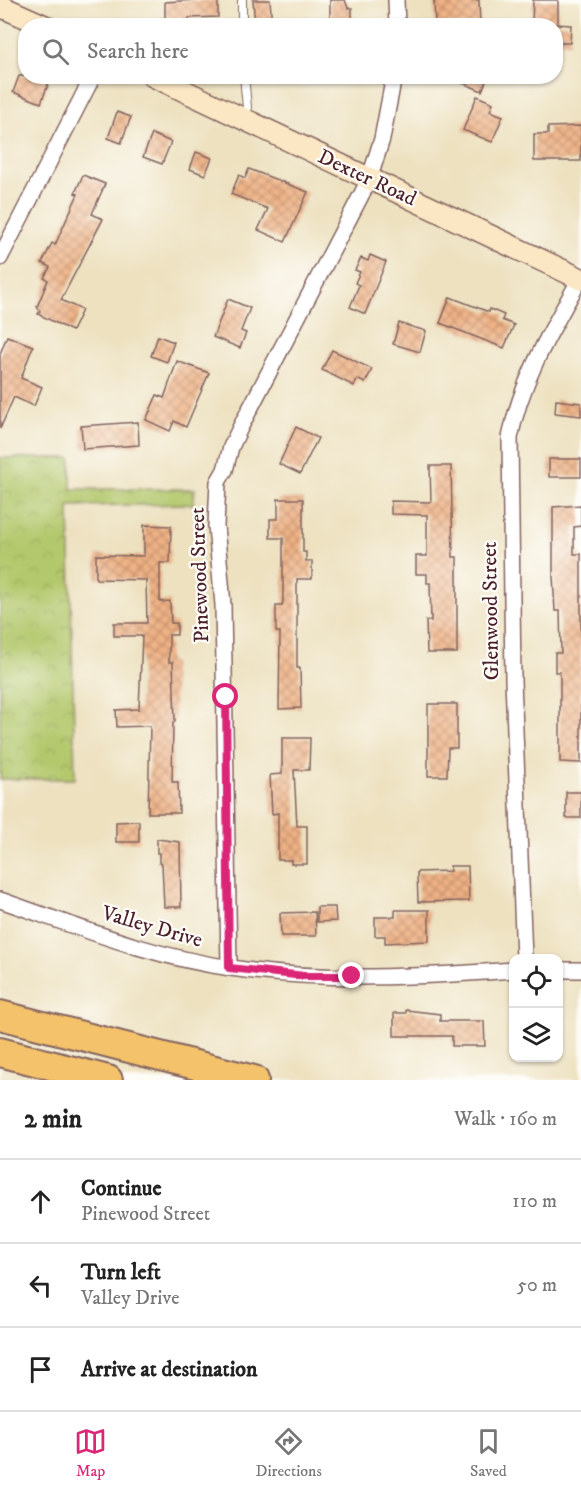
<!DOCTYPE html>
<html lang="en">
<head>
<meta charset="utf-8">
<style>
	body { margin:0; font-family:"IM FELL DW Pica",serif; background:#f6f6f6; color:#222 }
	.controls { position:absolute; right:18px; bottom:18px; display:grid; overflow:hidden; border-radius:12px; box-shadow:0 2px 4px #0004 }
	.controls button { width:54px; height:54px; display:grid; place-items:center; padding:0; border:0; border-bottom:2px solid #e0e0e0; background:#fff; color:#222; font:30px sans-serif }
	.stop { position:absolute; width:18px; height:18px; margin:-14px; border:4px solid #db2777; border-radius:50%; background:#fff }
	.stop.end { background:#db2777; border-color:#fff; box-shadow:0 2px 6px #0008 }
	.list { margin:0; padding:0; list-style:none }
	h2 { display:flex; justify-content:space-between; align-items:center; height:78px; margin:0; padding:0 24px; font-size:26px }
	h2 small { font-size:20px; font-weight:400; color:#767676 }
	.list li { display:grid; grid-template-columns:39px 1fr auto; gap:18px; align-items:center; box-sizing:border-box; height:84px; padding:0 24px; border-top:2px solid #e0e0e0 }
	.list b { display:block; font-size:22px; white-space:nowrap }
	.list p { margin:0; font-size:20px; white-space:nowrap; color:#767676 }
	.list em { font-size:20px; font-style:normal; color:#767676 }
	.icon { flex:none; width:33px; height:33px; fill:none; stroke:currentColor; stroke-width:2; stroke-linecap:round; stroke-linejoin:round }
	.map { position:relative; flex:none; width:581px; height:1080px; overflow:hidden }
	.search { position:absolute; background:#fff; box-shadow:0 2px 4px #0004; left:18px; right:18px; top:18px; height:66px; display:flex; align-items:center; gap:15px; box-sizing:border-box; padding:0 21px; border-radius:24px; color:#767676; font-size:22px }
	.sheet { height:330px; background:#fff }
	nav { display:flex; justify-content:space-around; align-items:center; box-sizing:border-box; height:84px; border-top:2px solid #e0e0e0; background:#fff; font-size:16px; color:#767676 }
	nav a { display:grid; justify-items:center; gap:3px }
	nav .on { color:#db2777 }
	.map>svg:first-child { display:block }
	.park { fill:url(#park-crowns); stroke:#7e744c; stroke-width:1.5 }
	.building { fill:url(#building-cross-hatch) }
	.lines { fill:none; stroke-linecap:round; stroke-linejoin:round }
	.lane-casing { stroke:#83635f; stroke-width:10 }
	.street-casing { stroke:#83635f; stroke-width:18 }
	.secondary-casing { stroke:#83635f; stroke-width:24 }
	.highway-casing { stroke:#83635f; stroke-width:32 }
	.lane { stroke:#fff; stroke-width:8 }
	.street { stroke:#fff; stroke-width:15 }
	.secondary { stroke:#fbe7c3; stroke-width:21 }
	.highway { stroke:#f4c26a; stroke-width:28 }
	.route { stroke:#db2777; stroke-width:8 }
	.labels { text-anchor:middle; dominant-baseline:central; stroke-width:4.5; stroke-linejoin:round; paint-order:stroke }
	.street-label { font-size:21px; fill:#4a1f2b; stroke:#fdfcf7 }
</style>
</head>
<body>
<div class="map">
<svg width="581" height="1080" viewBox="0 0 581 1080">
	<defs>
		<pattern id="park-crowns" width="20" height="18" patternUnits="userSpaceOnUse" patternTransform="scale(1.5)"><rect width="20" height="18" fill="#b3c86c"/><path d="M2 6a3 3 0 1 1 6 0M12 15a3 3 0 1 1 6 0" fill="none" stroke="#9bab5e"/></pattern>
		<pattern id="building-cross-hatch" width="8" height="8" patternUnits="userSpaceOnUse" patternTransform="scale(1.5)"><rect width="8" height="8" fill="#efb285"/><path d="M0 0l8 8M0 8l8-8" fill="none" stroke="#c4906d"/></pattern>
	</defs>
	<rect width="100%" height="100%" fill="#fdfcf7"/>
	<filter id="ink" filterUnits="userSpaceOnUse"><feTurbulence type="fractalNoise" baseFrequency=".0167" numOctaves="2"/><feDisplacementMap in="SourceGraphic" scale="12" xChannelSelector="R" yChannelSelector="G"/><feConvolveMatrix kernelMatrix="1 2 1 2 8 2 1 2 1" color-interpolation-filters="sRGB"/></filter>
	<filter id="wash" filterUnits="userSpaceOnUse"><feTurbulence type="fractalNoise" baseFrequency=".008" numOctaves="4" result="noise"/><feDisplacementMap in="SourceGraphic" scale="24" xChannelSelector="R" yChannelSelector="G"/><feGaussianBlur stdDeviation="1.35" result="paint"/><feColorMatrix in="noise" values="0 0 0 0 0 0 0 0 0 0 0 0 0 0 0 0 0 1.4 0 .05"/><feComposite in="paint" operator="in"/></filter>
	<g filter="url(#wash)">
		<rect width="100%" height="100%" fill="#ede1c0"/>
		<polygon class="park" points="0,458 71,458 71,489 195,489 193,504 69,506 75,779 0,779"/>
		<g id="blocks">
			<g class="building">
				<polygon points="195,0 218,0 218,17 189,18 189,23 165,24 165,2"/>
				<polygon points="253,0 270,0 272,26 255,26"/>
				<polygon points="330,0 345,0 348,8 352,8 352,26 330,26"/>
				<polygon points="434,0 479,0 480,26 435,23"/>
				<polygon points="533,0 558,0 558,24 532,23"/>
				<polygon points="555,24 571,25 570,43 555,43"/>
				<polygon points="19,76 37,76 49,82 41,103 13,92"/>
				<polygon points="446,76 488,76 482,91"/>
				<polygon points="477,96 493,103 490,111 503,116 492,142 463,130"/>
				<polygon points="117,112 131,117 121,143 108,138"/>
				<polygon points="581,126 581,161 534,161 534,134 548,134 548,127"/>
				<polygon points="152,134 171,142 162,164 143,157"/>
				<polygon points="196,152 212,158 205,175 190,169"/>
				<polygon points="249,169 308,192 285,242 258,230 268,209 231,194 239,175 245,178"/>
				<polygon points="83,175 105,184 92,214 103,219 61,300 82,310 72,331 38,314 40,311 37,307 48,280 44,278 50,267 42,263 52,243 55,245 78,194 75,193"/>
				<polygon points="370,255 386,262 365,314 350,307 359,285 355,283 360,272 355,270 361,258 368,261"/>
				<polygon points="450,297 489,312 490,309 504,315 502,320 514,325 504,348 440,323"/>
				<polygon points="228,299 250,308 241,331 246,333 240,348 213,337"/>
				<polygon points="399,323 426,331 420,352 393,344"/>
				<polygon points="7,336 33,346 21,378 42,387 34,406 14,397 0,429 0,354"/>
				<polygon points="158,336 174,342 167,362 151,356"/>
				<polygon points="332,350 372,369 365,383 357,379 354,386 322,370"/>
				<polygon points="177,361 209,373 186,427 174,421 170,431 146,420 157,395 164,398"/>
				<polygon points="556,400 581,403 581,416 555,413"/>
				<polygon points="138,422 139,445 83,449 81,426"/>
				<polygon points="296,427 318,438 300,474 279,464"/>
				<rect x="549" y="459" width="32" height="18"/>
				<polygon points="430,466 451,466 453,557 457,557 457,653 427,653 426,621 431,621 430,583 427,583 427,574 416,574 416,556 427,556 427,515 391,514 391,501 431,502"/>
				<polygon points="278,499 303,499 303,552 306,552 306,561 312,561 312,579 297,579 297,668 300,668 301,708 279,709 280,632 276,632 276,606 282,606 283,601 283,538 270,538 270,519 278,519"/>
				<polygon points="581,505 581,526 574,527 574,554 581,554 581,763 560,762 560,672 555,672 555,653 561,653 560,611 555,611 553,576 553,507"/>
				<polygon points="144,525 171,526 170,563 160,563 160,602 170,601 171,623 177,623 177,635 169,635 169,662 173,662 175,722 173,722 172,782 178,782 179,813 148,813 150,726 117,727 116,710 139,709 142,636 114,636 114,623 147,623 146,580 96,579 96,555 144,556"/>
				<polygon points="428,704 457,704 457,748 448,748 447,776 428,776"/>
				<polygon points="282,738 310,738 309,770 294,770 297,826 307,826 307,864 291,864 291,860 278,860 278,813 272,814 270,775 282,774"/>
				<rect x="566" y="792" width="15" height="26"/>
				<polygon points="139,821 139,842 116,842 116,822"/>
				<polygon points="157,839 180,842 181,907 164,907 162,864 159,863 159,853 157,853"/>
				<polygon points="450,866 468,866 469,901 418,902 417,872 450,871"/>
				<polygon points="317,907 335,907 336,921 317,922"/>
				<polygon points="395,910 429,910 429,941 385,943 385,936 375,936 375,917 395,917"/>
				<polygon points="315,912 316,936 281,936 280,913"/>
				<polygon points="406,1010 440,1014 440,1021 484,1021 485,1046 452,1046 452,1036 394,1036 394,1013 406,1013"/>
			</g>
		</g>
	</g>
	<g filter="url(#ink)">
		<use href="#blocks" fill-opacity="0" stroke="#83635f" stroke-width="1.5"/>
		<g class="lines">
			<g class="lane-casing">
				<g id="lane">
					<polyline points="242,26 242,0"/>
					<polyline points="244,76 248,118"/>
				</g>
			</g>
			<g class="street-casing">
				<g id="street">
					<polyline points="396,0 397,26"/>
					<polyline points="0,258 93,76"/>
					<path d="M 0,900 C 76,926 152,957 231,968 C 324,982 420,977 514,970"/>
					<path d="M 524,958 L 513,680 L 510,438 C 521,380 552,329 580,279"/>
					<polyline points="229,968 223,605 216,526 218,482 225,470 231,447 240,428 369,180 382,139 394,76"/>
					<polyline points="558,970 581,970"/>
				</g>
			</g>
			<g class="secondary-casing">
				<g id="secondary">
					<polyline points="0,6 45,26"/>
					<polyline points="153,76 581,279"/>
				</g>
			</g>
			<g class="highway-casing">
				<g id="highway">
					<polyline points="0,1015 254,1080"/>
					<polyline points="0,1052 108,1080"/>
				</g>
			</g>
			<use href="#lane" class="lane"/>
			<use href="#street" class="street"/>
			<use href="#secondary" class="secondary"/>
			<use href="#highway" class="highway"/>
		</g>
	</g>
	<g class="lines" filter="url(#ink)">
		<polyline class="route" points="226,697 229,968 305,976 352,976"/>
	</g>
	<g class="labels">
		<g class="street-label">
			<text transform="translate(367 178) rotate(25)">Dexter Road</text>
			<text transform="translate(200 575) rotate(-92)">Pinewood Street</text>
			<text transform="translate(491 611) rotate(-91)">Glenwood Street</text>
			<text transform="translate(152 927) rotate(16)">Valley Drive</text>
		</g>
	</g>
</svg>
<div class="controls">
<button><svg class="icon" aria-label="locate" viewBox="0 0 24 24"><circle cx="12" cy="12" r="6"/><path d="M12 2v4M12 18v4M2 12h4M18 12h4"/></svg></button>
<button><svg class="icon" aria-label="layers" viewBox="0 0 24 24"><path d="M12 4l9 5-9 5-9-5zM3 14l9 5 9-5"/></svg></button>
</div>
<div class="stop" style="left:226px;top:697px"></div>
<div class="stop end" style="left:352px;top:976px"></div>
<div class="search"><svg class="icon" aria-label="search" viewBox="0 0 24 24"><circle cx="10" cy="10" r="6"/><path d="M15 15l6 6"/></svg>Search here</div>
</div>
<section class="sheet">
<h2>2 min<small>Walk · 160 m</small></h2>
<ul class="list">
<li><svg class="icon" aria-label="ahead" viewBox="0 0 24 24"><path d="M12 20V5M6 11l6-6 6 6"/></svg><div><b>Continue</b><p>Pinewood Street</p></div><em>110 m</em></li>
<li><svg class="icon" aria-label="left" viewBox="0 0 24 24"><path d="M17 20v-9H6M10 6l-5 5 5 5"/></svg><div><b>Turn left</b><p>Valley Drive</p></div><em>50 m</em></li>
<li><svg class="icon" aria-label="arrive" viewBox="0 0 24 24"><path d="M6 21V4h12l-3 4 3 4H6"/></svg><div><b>Arrive at destination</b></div></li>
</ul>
</section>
<nav>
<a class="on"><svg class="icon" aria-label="map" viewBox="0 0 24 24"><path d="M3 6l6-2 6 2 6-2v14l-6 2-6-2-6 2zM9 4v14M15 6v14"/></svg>Map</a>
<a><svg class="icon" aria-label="directions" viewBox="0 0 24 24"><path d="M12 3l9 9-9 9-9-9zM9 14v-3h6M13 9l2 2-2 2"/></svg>Directions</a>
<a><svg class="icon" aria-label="saved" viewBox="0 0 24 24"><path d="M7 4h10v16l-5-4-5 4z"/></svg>Saved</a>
</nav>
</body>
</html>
